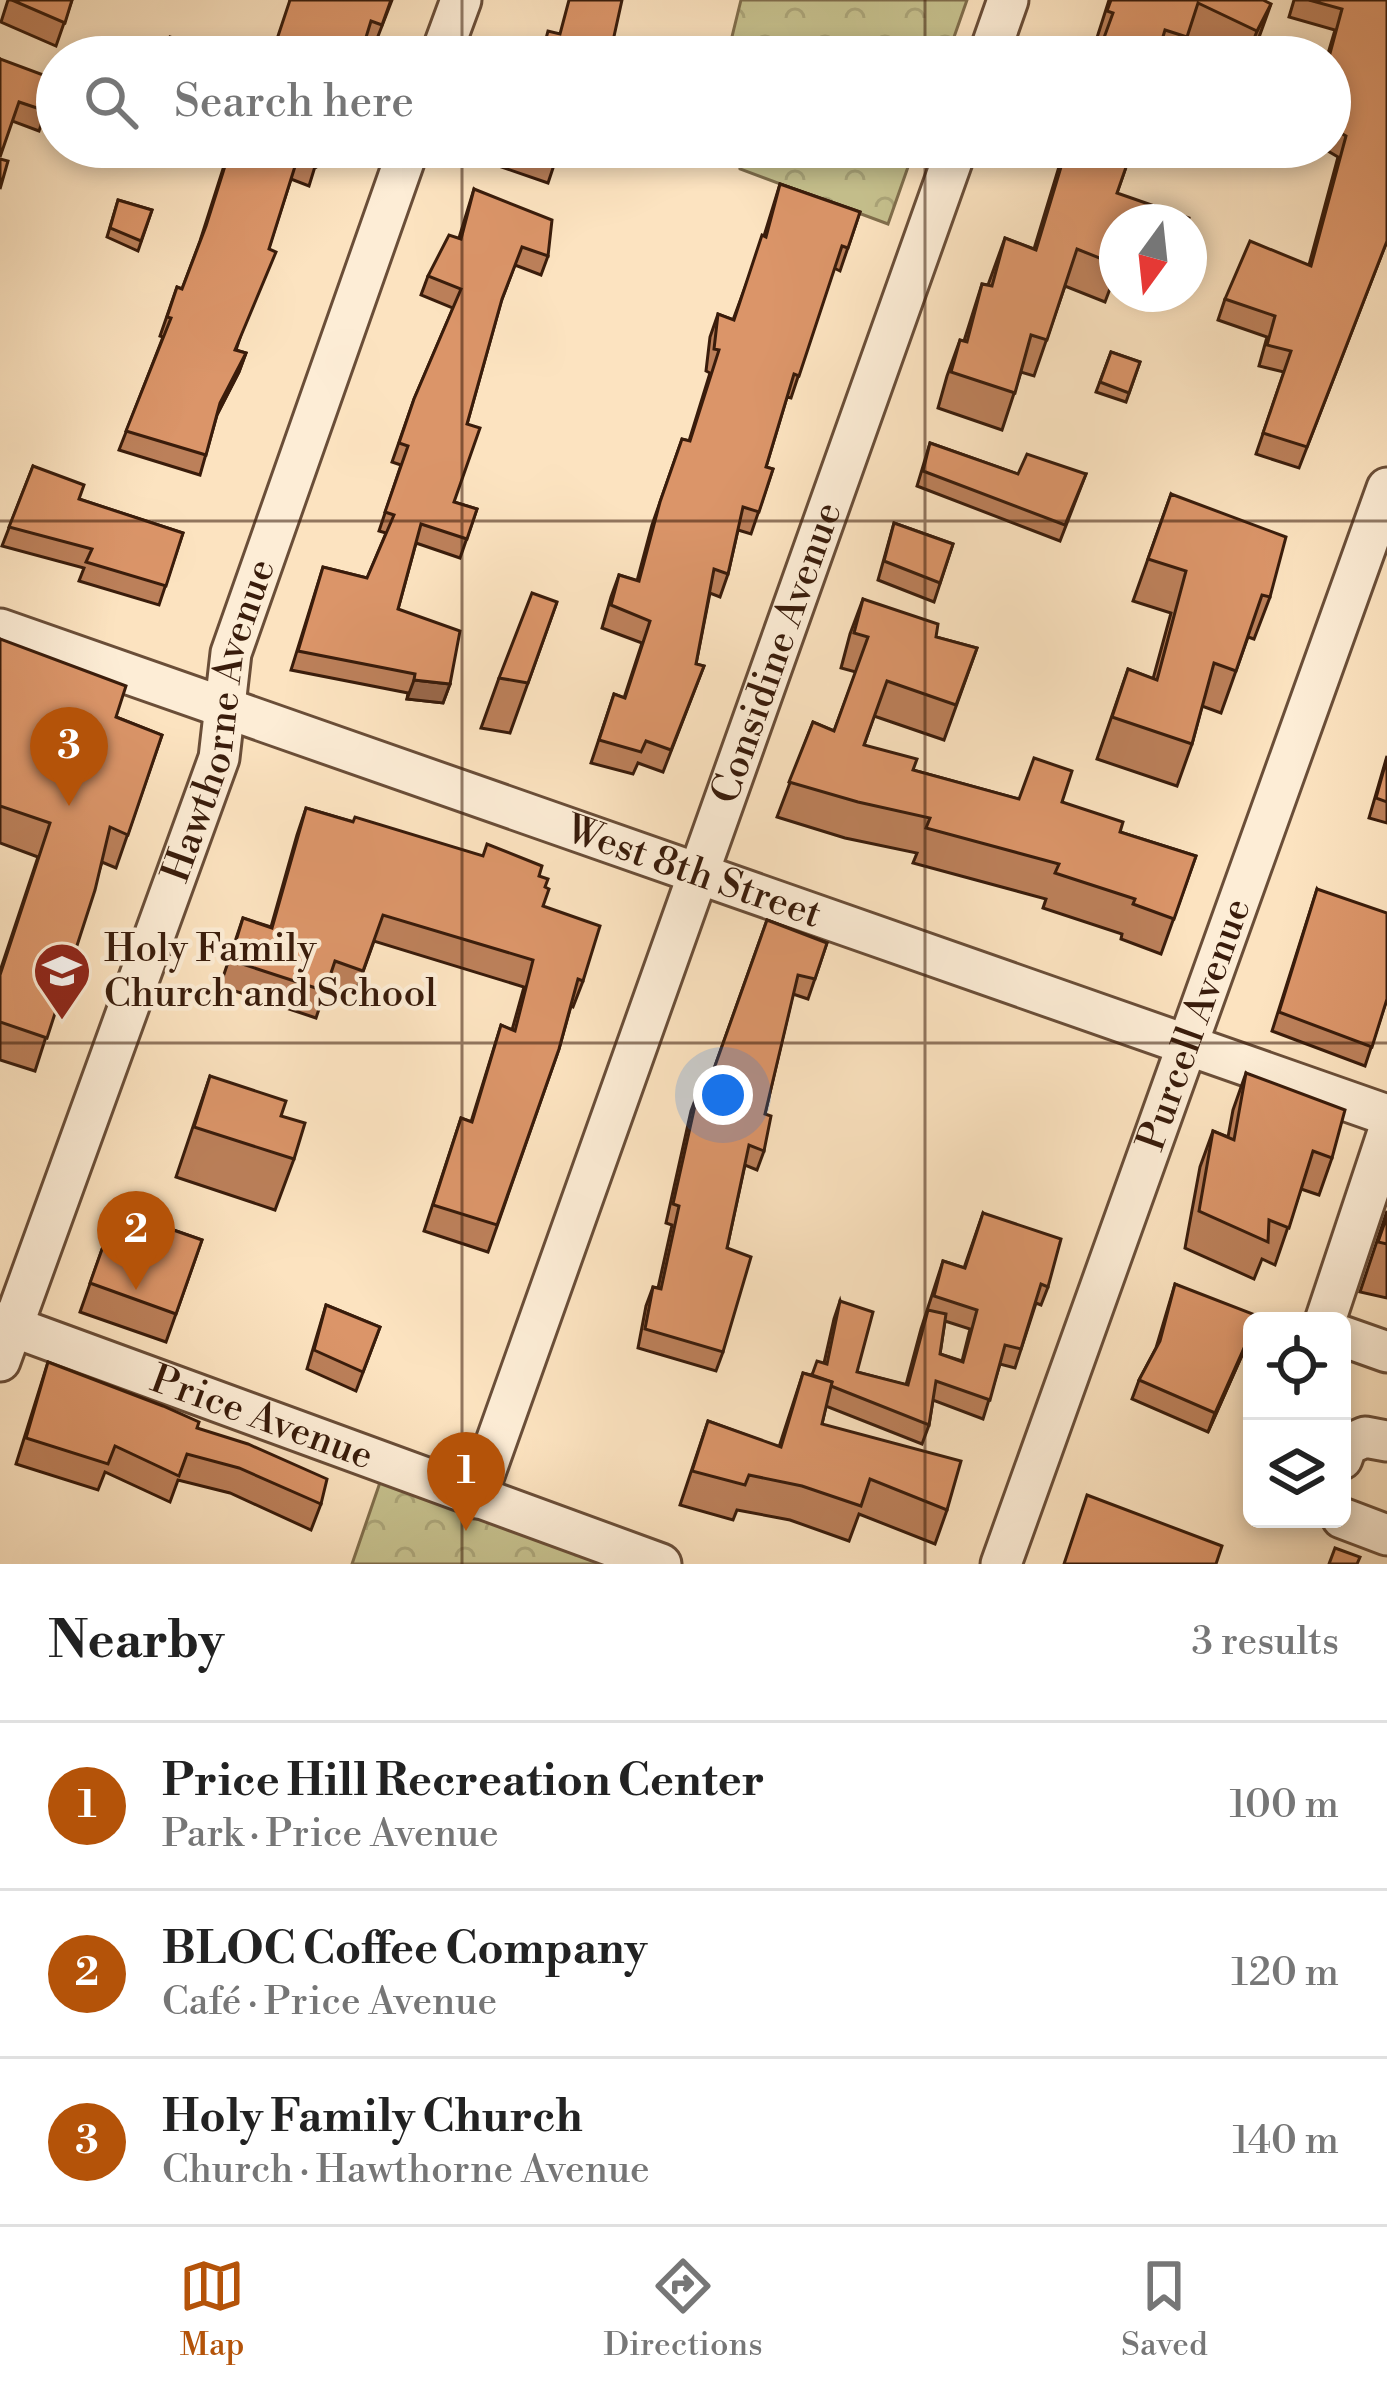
<!DOCTYPE html>
<html lang="en">
<head>
<meta charset="utf-8">
<style>
	body { margin:0; font-family:"Libre Bodoni",serif; background:#f2f2f2; color:#222 }
	.controls { position:absolute; right:36px; bottom:36px; display:grid; overflow:hidden; border-radius:18px; box-shadow:0 6px 18px #0003 }
	.controls button { width:108px; height:108px; display:grid; place-items:center; padding:0; border:0; border-bottom:3px solid #e0e0e0; background:#fff; color:#222; font:60px sans-serif }
	.compass { position:absolute; left:1099px; top:204px; width:108px; height:108px; border-radius:50%; background:#fff; box-shadow:0 6px 18px #0003; rotate:195deg }
	.you { position:absolute; left:723px; top:1095px; width:42px; height:42px; margin:-30px; border:9px solid #fff; border-radius:50%; background:#1a73e8; box-shadow:0 0 0 18px #1a73e833 }
	.badge { display:grid; place-items:center; width:78px; height:78px; border-radius:50%; background:#b45309; color:#fff; font-size:39px; font-weight:700 }
	.pin { position:absolute; translate:-50% -99px; filter:drop-shadow(0 3px 6px #0008) }
	.pin::after { content:''; position:absolute; top:63px; width:42px; height:36px; background:inherit; clip-path:polygon(0 0,100% 0,50% 100%) }
	.list { margin:0; padding:0; list-style:none }
	h2 { display:flex; justify-content:space-between; align-items:center; height:156px; margin:0; padding:0 48px; font-size:51px }
	h2 small { font-size:39px; font-weight:400; color:#767676 }
	.list li { display:grid; grid-template-columns:78px 1fr auto; gap:36px; align-items:center; box-sizing:border-box; height:168px; padding:0 48px; border-top:3px solid #e0e0e0 }
	.list b { display:block; font-size:45px; white-space:nowrap }
	.list p { margin:0; font-size:39px; white-space:nowrap; color:#767676 }
	.list em { font-size:39px; font-style:normal; color:#767676 }
	.icon { flex:none; width:66px; height:66px; fill:none; stroke:currentColor; stroke-width:2; stroke-linecap:round; stroke-linejoin:round }
	.map { position:relative; flex:none; width:1387px; height:1564px; overflow:hidden }
	.search { position:absolute; background:#fff; box-shadow:0 6px 18px #0003; left:36px; right:36px; top:36px; height:132px; display:flex; align-items:center; gap:30px; box-sizing:border-box; padding:0 42px; border-radius:66px; color:#767676; font-size:45px }
	.sheet { height:660px; background:#fff }
	nav { display:flex; justify-content:space-around; align-items:center; box-sizing:border-box; height:168px; border-top:3px solid #e0e0e0; background:#fff; font-size:33px; color:#767676 }
	nav a { display:grid; justify-items:center; gap:6px }
	nav .on { color:#b45309 }
	.map>svg:first-child { display:block }
	.forest { fill:url(#forest-crowns); stroke:#806e4c; stroke-width:3 }
	.lines { fill:none; stroke-linecap:round; stroke-linejoin:round }
	.minor-casing { stroke:#6a4e38; stroke-width:45 }
	.minor { stroke:#fdedd6; stroke-width:39 }
	.wall { fill:#bc805a; stroke:#391c0b; stroke-width:3; fill-rule:evenodd }
	.shaded-wall { fill:#99684a; stroke:#391c0b; stroke-width:3 }
	.building { fill:#db9569; stroke:#391c0b; stroke-width:3 }
	.grid { fill:none; stroke:#391c0b; stroke-width:3; stroke-opacity:0.55 }
	.labels { text-anchor:middle; dominant-baseline:central; stroke-width:9; stroke-linejoin:round; paint-order:stroke }
	.street-label { font-size:39px; fill:#391c0b; stroke:#fdedd6 }
	.poi-label { font-size:39px; fill:#391c0b; stroke:#fdedd6; text-anchor:start }
</style>
</head>
<body>
<div class="map">
<svg width="1387" height="1564" viewBox="0 0 1387 1564">
	<defs>
		<pattern id="forest-crowns" width="20" height="18" patternUnits="userSpaceOnUse" patternTransform="scale(3)"><rect width="20" height="18" fill="#c6c18e"/><path d="M2 6a3 3 0 1 1 6 0M12 15a3 3 0 1 1 6 0" fill="none" stroke="#aba579"/></pattern>
	</defs>
	<rect width="100%" height="100%" fill="#fce3c0"/>
	<filter id="stains"><feTurbulence type="fractalNoise" baseFrequency=".00167" numOctaves="4"/><feColorMatrix values="0 0 0 0 .2 0 0 0 0 .09 0 0 0 0 .02 0 0 0 .5 -.17"/></filter>
	<radialGradient id="worn" r=".72"><stop offset=".6" stop-color="#630" stop-opacity="0"/><stop offset="1" stop-color="#630" stop-opacity=".3"/></radialGradient>
	<g class="forest">
		<polygon points="741,0 967,0 947,57 727,57"/>
		<polygon points="735,147 915,147 888,224 740,169"/>
		<polygon points="386,1465 661,1564 352,1564"/>
	</g>
	<g class="lines">
		<g class="minor-casing">
			<g id="minor">
				<polyline points="440,57 461,0"/>
				<polyline points="988,57 1008,0"/>
				<path id="s1" d="M 0,629 L 1387,1115"/>
				<polyline points="1325,1321 1387,1135"/>
				<path id="s2" d="M 0,1322 L 661,1564"/>
				<polyline points="1342,1336 1387,1352"/>
				<path id="s3" d="M 0,1361 L 219,758 L 231,653 L 409,147"/>
				<polyline points="1342,1459 1347,1445 1365,1437 1387,1441"/>
				<path id="s4" d="M 476,1498 L 957,147"/>
				<polyline points="1342,1518 1387,1535"/>
				<path id="s5" d="M 1001,1564 L 1387,488"/>
			</g>
		</g>
		<use href="#minor" class="minor"/>
	</g>
	<g class="wall">
		<polygon points="8,0 72,0 56,46 1,22"/>
		<polygon points="289,0 392,0 375,44"/>
		<polygon points="1109,0 1263,0 1258,40 1249,57 1222,57 1186,40 1180,57 1097,57 1100,49 1094,47"/>
		<polygon points="1294,0 1387,0 1387,241 1299,468 1256,454 1284,372 1259,366 1267,337 1218,320 1225,299 1309,265 1338,157 1321,147 1330,147 1330,57 1327,57 1335,30 1289,17"/>
		<polygon points="0,59 46,111 39,131 12,121"/>
		<polygon points="230,147 321,147 309,186 291,179 236,350 246,353 239,372 217,415 200,475 119,450 163,337 160,336 177,287 182,289 200,241"/>
		<polygon points="488,147 560,147 548,183 484,161"/>
		<polygon points="1065,147 1133,147 1117,193 1117,270 1105,302 1065,286 1034,376 1021,372 1002,430 938,408 947,376 960,340 964,341 982,284 988,285 1005,238 1034,249"/>
		<polygon points="780,184 860,212 840,271 834,268 791,398 787,397 766,467 773,469 751,534 738,530 728,574 720,597 710,593 696,664 704,666 663,772 638,763 633,774 591,763 614,694 624,698 642,643 602,628 611,597 619,575 637,581 652,525 682,439 689,441 710,373 706,371 710,337 718,314 733,320 764,236"/>
		<polygon points="474,189 548,256 541,275 515,265 501,302 467,424 454,502 477,509 460,558 416,543 398,609 450,684 443,703 407,699 408,693 291,670 323,567 367,578 386,533 379,531 401,465 392,462 414,399 453,308 421,295 428,276 459,238"/>
		<polygon points="118,200 152,210 138,251 107,237"/>
		<polygon points="1111,352 1140,362 1126,402 1096,392"/>
		<polygon points="930,443 1018,474 1086,474 1060,541 917,486"/>
		<polygon points="33,466 79,499 183,533 159,605 79,581 84,568 2,546"/>
		<polygon points="1171,494 1270,597 1254,639 1248,637 1221,713 1202,706 1192,744 1177,786 1097,759 1128,669 1153,679 1171,613 1133,601"/>
		<polygon points="894,523 953,544 934,602 878,580"/>
		<polygon points="863,599 936,637 977,648 944,740 874,716 864,745 913,770 1019,799 1062,802 1120,832 1196,856 1161,954 1121,939 1122,934 1043,908 1046,899 913,863 917,853 845,838 777,817 813,722 834,731 856,672 841,668 850,634"/>
		<polygon points="557,602 510,733 481,728 499,678"/>
		<polygon points="0,639 116,717 162,735 116,868 102,862 35,1071 0,1060 0,971 38,857 0,843"/>
		<polygon points="1387,756 1387,823 1369,818"/>
		<polygon points="306,808 539,876 545,888 543,906 583,981 573,1007 571,1006 559,1049 488,1252 424,1231 461,1118 471,1122 501,1025 512,1030 524,987 374,941 354,997 326,988 316,1018 220,986 243,918 271,927 297,835"/>
		<polygon points="1317,889 1387,999 1365,1066 1272,1031"/>
		<polygon points="767,920 827,943 808,999 793,994 765,1114 764,1151 757,1170 745,1165 727,1248 723,1352 716,1371 638,1348 646,1306 653,1287 658,1288 672,1225 666,1223 691,1111 698,1092 705,1094"/>
		<polygon points="1246,1073 1332,1158 1319,1195 1301,1189 1275,1265 1262,1259 1254,1279 1185,1248 1200,1167 1213,1131 1228,1137 1233,1110"/>
		<polygon points="210,1076 281,1116 294,1159 275,1210 176,1177"/>
		<polygon points="116,1210 202,1240 166,1342 80,1312"/>
		<polygon points="1387,1211 1387,1298 1360,1292"/>
		<path d="M 983,1213 L 1048,1287 L 1041,1305 L 1036,1303 L 1015,1368 L 1000,1364 L 983,1419 L 933,1400 L 929,1425 L 922,1444 L 826,1406 L 822,1424 L 947,1510 L 935,1544 L 859,1514 L 849,1541 L 790,1520 L 737,1510 L 733,1520 L 680,1505 L 708,1421 L 779,1447 L 803,1373 L 811,1375 L 824,1363 L 834,1319 L 840,1301 L 857,1372 L 906,1385 L 921,1329 L 943,1261 L 964,1268 ZM 945,1321 L 970,1329 L 962,1361 L 940,1354 Z"/>
		<polygon points="1175,1284 1252,1321 1251,1335 1208,1432 1132,1399 1139,1380 1156,1348"/>
		<polygon points="326,1305 380,1327 356,1391 307,1369"/>
		<polygon points="48,1362 197,1428 321,1504 311,1530 230,1493 178,1480 170,1502 105,1472 98,1490 16,1464"/>
	</g>
	<g class="shaded-wall">
		<polygon points="1271,4 1258,40 1247,57 1257,31"/>
		<polygon points="246,353 239,372 213,422 220,403"/>
		<polygon points="414,680 450,684 443,703 407,699"/>
		<polygon points="1252,1330 1251,1335 1208,1432 1215,1413"/>
	</g>
	<g class="building">
		<polygon points="12,0 72,0 65,23"/>
		<polygon points="290,0 391,0 382,25 371,21 360,57 271,57"/>
		<polygon points="569,0 622,0 611,50 624,54 624,57 541,57 548,31 560,34"/>
		<polygon points="1111,0 1263,0 1271,4 1257,31 1198,3 1187,37 1165,30 1157,57 1097,57 1113,13 1107,11"/>
		<polygon points="1309,0 1387,0 1387,241 1307,447 1263,433 1291,351 1267,345 1275,316 1225,299 1250,241 1311,266 1346,136 1330,127 1329,57 1342,9"/>
		<polygon points="170,37 202,49 199,57 163,57"/>
		<polygon points="0,59 54,79 46,111 19,102 0,157"/>
		<polygon points="231,147 321,147 316,167 297,160 269,249 276,252 235,350 246,353 220,403 206,455 126,431 171,318 167,317 177,287 182,289 206,226"/>
		<polygon points="507,147 560,147 555,164"/>
		<polygon points="1067,147 1133,147 1117,193 1189,218 1188,222 1117,222 1117,265 1077,249 1047,340 1031,335 1015,393 951,372 960,340 967,342 982,284 992,286 1005,238 1036,250"/>
		<polygon points="0,159 8,161 0,189"/>
		<polygon points="780,184 860,212 848,248 842,246 799,376 794,374 766,467 773,469 759,512 743,507 728,574 714,569 696,664 704,666 671,750 646,741 641,752 599,740 614,694 625,698 650,621 611,605 619,575 639,581 660,502 682,439 690,441 719,350 714,349 718,314 734,320 762,235 766,237"/>
		<polygon points="474,189 552,220 548,256 522,247 502,299 467,424 480,428 454,502 477,509 467,539 421,524 398,609 460,631 450,684 414,680 415,674 298,651 323,567 367,578 394,515 385,512 408,446 399,443 414,399 461,289 428,276 449,235 461,239"/>
		<polygon points="118,200 152,210 141,241 110,228"/>
		<polygon points="1111,352 1140,362 1129,393 1100,382"/>
		<polygon points="930,443 1018,474 1027,454 1086,474 1065,525 923,471"/>
		<polygon points="33,466 84,485 79,499 183,533 166,586 86,562 92,549 9,527"/>
		<polygon points="1171,494 1286,537 1270,597 1262,595 1236,671 1214,663 1192,744 1112,717 1128,669 1157,680 1186,571 1148,559"/>
		<polygon points="894,523 953,544 940,583 884,561"/>
		<polygon points="532,593 557,602 528,683 499,678"/>
		<polygon points="863,599 938,624 936,637 977,648 956,705 887,681 864,745 917,759 913,770 1019,799 1034,758 1072,771 1062,802 1123,822 1120,832 1196,856 1174,919 1133,904 1135,899 1055,873 1059,864 926,828 930,818 858,802 789,782 813,722 834,731 868,637 854,633"/>
		<polygon points="0,639 126,686 116,717 162,735 128,835 110,827 95,890 47,1038 0,1022 0,975 50,823 0,806"/>
		<polygon points="1387,758 1387,802 1376,798"/>
		<polygon points="306,808 353,822 355,817 483,856 487,844 542,866 539,876 548,879 545,887 549,889 543,906 600,926 583,981 578,979 559,1049 497,1225 433,1205 461,1118 472,1122 501,1025 515,1031 533,960 383,915 363,971 335,961 325,991 230,960 243,918 272,928"/>
		<polygon points="1317,889 1387,913 1387,999 1372,1047 1279,1012"/>
		<polygon points="767,920 827,943 815,979 798,975 765,1114 771,1116 764,1151 749,1145 727,1248 751,1257 723,1352 645,1329 653,1287 661,1289 679,1206 673,1204 698,1092 705,1094"/>
		<polygon points="1246,1073 1345,1110 1332,1158 1313,1151 1289,1228 1269,1220 1268,1242 1199,1211 1213,1131 1234,1140"/>
		<polygon points="210,1076 286,1101 281,1116 305,1123 294,1159 194,1127"/>
		<polygon points="116,1210 202,1240 176,1314 90,1283"/>
		<polygon points="983,1213 1061,1239 1048,1287 1041,1284 1021,1349 1005,1345 990,1400 936,1381 929,1425 831,1386 832,1382 812,1375 817,1361 827,1364 840,1301 873,1312 857,1372 908,1385 928,1310 946,1314 940,1354 963,1362 977,1310 934,1296 943,1261 965,1268"/>
		<polygon points="1387,1216 1387,1244 1378,1242"/>
		<polygon points="1175,1284 1258,1316 1256,1321 1252,1321 1252,1330 1215,1413 1139,1380 1160,1341"/>
		<polygon points="326,1305 380,1327 363,1372 314,1350"/>
		<polygon points="48,1362 163,1406 199,1422 197,1428 248,1444 327,1479 321,1504 239,1468 187,1454 179,1476 115,1446 108,1464 26,1438"/>
		<polygon points="803,1373 832,1382 822,1424 961,1461 947,1510 870,1479 861,1506 802,1486 749,1475 745,1485 692,1471 708,1421 781,1447"/>
		<polygon points="1087,1495 1222,1546 1216,1564 1064,1564"/>
		<polygon points="1335,1548 1360,1557 1357,1564 1329,1564"/>
	</g>
	<path class="grid" d="M 462,0 L 462,57M 925,0 L 925,57M 462,147 L 462,1564M 925,147 L 925,1564M 0,521 L 1387,521M 0,1043 L 1387,1043"/>
	<defs>
		<g id="school-pin" transform="scale(3)"><path d="M0 17L-7.5 6A9.5 9.5 0 1 1 7.5 6Z" fill="#8f2418" stroke="#fdedd6"/><path d="M0-5L7-2L0 1L-7-2ZM-4 1L0 2.5L4 1V4Q0 6-4 4Z" fill="#fff"/></g>
	</defs>
	<g fill-rule="evenodd">
		<use href="#school-pin" x="62" y="971"/>
	</g>
	<g class="labels">
		<g class="street-label">
			<text stroke="none"><textPath href="#s4" startOffset="897">Considine Avenue</textPath></text>
			<text stroke="none"><textPath href="#s3" startOffset="678">Hawthorne Avenue</textPath></text>
			<text stroke="none"><textPath href="#s1" startOffset="735">West 8th Street</textPath></text>
			<text stroke="none"><textPath href="#s5" startOffset="573">Purcell Avenue</textPath></text>
			<text stroke="none"><textPath href="#s2" startOffset="279">Price Avenue</textPath></text>
		</g>
		<g class="poi-label">
			<text x="104" y="949">Holy Family<tspan x="104" dy="45">Church and School</tspan></text>
		</g>
	</g>
	<rect width="100%" height="100%" filter="url(#stains)"/>
	<rect width="100%" height="100%" fill="url(#worn)"/>
</svg>
<div class="controls">
<button><svg class="icon" aria-label="locate" viewBox="0 0 24 24"><circle cx="12" cy="12" r="6"/><path d="M12 2v4M12 18v4M2 12h4M18 12h4"/></svg></button>
<button><svg class="icon" aria-label="layers" viewBox="0 0 24 24"><path d="M12 4l9 5-9 5-9-5zM3 14l9 5 9-5"/></svg></button>
</div>
<svg class="compass" viewBox="-18 -18 36 36"><path d="M0-13l5 13h-10z" fill="#e53935"/><path d="M0 13l5-13h-10z" fill="#767676"/></svg>
<div class="you"></div>
<div class="pin badge" style="left:466px;top:1531px">1</div>
<div class="pin badge" style="left:136px;top:1290px">2</div>
<div class="pin badge" style="left:69px;top:806px">3</div>
<div class="search"><svg class="icon" aria-label="search" viewBox="0 0 24 24"><circle cx="10" cy="10" r="6"/><path d="M15 15l6 6"/></svg>Search here</div>
</div>
<section class="sheet">
<h2>Nearby<small>3 results</small></h2>
<ul class="list">
<li><span class="badge">1</span><div><b>Price Hill Recreation Center</b><p>Park · Price Avenue</p></div><em>100 m</em></li>
<li><span class="badge">2</span><div><b>BLOC Coffee Company</b><p>Café · Price Avenue</p></div><em>120 m</em></li>
<li><span class="badge">3</span><div><b>Holy Family Church</b><p>Church · Hawthorne Avenue</p></div><em>140 m</em></li>
</ul>
</section>
<nav>
<a class="on"><svg class="icon" aria-label="map" viewBox="0 0 24 24"><path d="M3 6l6-2 6 2 6-2v14l-6 2-6-2-6 2zM9 4v14M15 6v14"/></svg>Map</a>
<a><svg class="icon" aria-label="directions" viewBox="0 0 24 24"><path d="M12 3l9 9-9 9-9-9zM9 14v-3h6M13 9l2 2-2 2"/></svg>Directions</a>
<a><svg class="icon" aria-label="saved" viewBox="0 0 24 24"><path d="M7 4h10v16l-5-4-5 4z"/></svg>Saved</a>
</nav>
</body>
</html>
